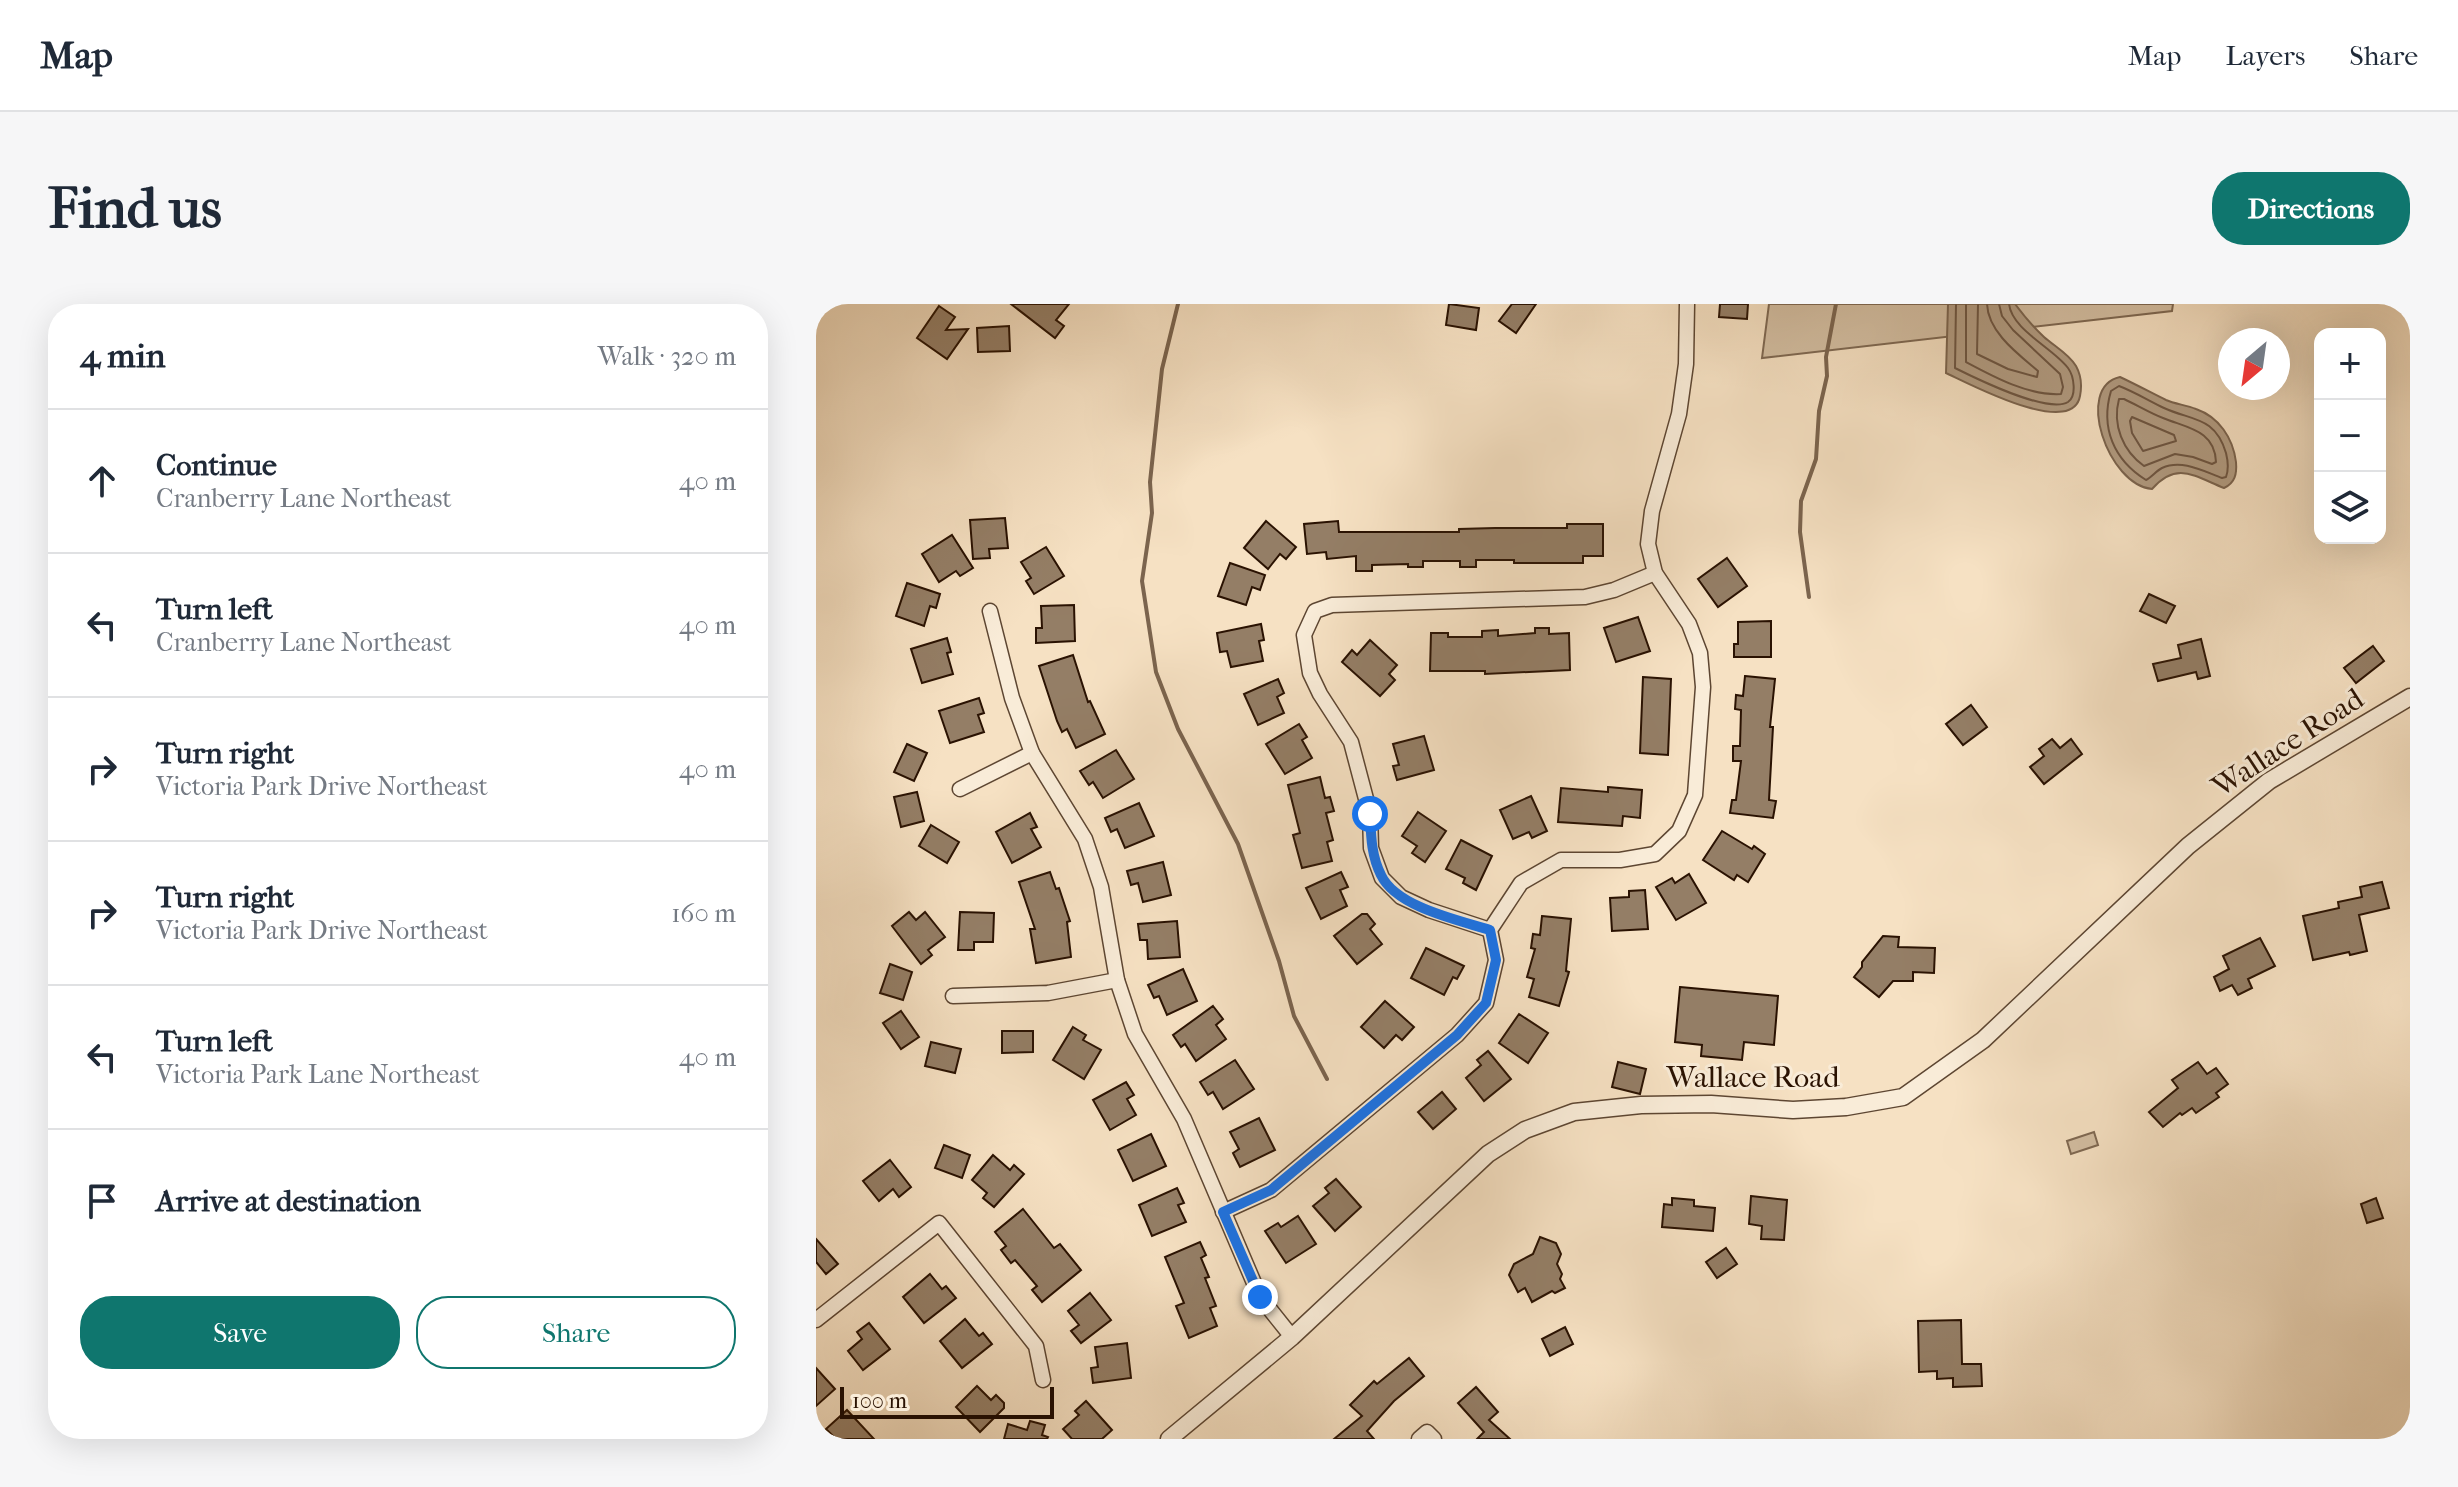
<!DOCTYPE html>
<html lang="en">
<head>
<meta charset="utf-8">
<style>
	body { margin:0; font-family:"IM FELL French Canon",serif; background:#f6f6f7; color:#1f2937 }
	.controls { position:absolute; right:24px; top:24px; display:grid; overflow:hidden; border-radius:16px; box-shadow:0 8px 32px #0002 }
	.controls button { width:72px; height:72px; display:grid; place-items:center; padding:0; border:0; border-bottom:2px solid #e0e1e3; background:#fff; color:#1f2937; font:40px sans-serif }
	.compass { position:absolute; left:1402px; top:24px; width:72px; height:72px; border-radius:50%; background:#fff; box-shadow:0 8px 32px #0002; rotate:209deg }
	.scale { position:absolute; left:24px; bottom:20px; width:214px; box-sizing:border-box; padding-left:8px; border:4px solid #2a1202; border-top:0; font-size:22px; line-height:28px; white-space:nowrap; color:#2a1202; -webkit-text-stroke:6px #f9ecd8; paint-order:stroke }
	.stop { position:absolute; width:24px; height:24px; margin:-18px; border:6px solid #1a73e8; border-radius:50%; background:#fff }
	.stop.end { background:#1a73e8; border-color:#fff; box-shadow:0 2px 8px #0008 }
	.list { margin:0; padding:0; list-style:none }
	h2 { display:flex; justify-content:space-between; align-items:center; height:104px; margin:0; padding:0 32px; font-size:34px }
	h2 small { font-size:26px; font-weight:400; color:#747a83 }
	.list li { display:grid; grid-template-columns:52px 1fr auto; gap:24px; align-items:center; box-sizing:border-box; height:144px; padding:0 32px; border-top:2px solid #e0e1e3 }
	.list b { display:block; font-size:30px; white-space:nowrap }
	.list p { margin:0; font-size:26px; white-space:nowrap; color:#747a83 }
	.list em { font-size:26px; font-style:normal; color:#747a83 }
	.actions { display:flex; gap:16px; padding:24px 32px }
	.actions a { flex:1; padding:18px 0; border:2px solid #0f766e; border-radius:32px; text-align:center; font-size:28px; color:#0f766e }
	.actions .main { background:#0f766e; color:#fff }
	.icon { flex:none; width:44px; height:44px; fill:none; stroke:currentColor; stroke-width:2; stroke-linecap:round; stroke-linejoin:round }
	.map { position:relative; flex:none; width:1594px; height:1135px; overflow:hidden; border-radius:32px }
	header { display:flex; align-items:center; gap:48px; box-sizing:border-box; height:112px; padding:0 40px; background:#fff; border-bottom:2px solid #e0e1e3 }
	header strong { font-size:38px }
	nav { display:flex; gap:44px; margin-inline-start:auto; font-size:28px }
	.intro { display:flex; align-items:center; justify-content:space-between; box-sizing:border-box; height:192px; padding:0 48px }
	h1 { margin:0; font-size:56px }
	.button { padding:20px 36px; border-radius:32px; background:#0f766e; color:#fff; font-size:28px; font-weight:700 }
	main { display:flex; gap:48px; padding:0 48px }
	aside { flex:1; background:#fff; border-radius:32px; box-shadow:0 8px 32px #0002 }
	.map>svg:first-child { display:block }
	.green { fill:#d3bea2; stroke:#7e6852; stroke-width:2 }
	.water { fill:#b19b81; stroke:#7b644e; stroke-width:2 }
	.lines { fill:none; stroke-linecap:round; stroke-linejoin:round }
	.shore { stroke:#6e5642; stroke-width:2 }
	.stream { stroke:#7b644e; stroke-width:4 }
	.building { fill:#947e66; stroke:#2a1202; stroke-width:2 }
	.minor-casing { stroke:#5d4632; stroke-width:17 }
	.tertiary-casing { stroke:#5d4632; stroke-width:19 }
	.minor { stroke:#f9ecd8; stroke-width:14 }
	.tertiary { stroke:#f9ecd8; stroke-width:16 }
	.route { stroke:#1a73e8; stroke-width:10 }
	.labels { text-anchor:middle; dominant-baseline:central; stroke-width:6; stroke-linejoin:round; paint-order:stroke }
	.street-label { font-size:30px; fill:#2a1202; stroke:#f9ecd8 }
</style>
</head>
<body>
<header>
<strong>Map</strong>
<nav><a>Map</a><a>Layers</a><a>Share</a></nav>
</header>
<div class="intro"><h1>Find us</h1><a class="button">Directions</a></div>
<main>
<aside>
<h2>4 min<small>Walk · 320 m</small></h2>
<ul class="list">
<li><svg class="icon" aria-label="ahead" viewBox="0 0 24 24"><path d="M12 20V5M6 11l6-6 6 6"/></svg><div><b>Continue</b><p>Cranberry Lane Northeast</p></div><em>40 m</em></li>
<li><svg class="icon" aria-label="left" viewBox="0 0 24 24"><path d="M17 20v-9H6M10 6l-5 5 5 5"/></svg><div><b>Turn left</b><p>Cranberry Lane Northeast</p></div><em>40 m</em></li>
<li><svg class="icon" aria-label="right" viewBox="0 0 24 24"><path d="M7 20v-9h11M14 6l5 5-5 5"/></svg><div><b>Turn right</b><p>Victoria Park Drive Northeast</p></div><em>40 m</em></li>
<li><svg class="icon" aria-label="right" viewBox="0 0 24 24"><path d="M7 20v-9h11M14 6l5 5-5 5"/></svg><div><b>Turn right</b><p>Victoria Park Drive Northeast</p></div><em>160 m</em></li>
<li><svg class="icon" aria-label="left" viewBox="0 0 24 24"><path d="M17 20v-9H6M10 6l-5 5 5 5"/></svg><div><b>Turn left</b><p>Victoria Park Lane Northeast</p></div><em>40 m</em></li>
<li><svg class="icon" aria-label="arrive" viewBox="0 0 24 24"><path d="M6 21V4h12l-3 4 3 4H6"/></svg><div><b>Arrive at destination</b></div></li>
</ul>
<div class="actions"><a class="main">Save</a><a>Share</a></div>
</aside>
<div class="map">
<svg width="1594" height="1135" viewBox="0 0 1594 1135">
	<rect width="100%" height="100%" fill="#f6e1c3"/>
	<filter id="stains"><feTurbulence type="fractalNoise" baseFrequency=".0025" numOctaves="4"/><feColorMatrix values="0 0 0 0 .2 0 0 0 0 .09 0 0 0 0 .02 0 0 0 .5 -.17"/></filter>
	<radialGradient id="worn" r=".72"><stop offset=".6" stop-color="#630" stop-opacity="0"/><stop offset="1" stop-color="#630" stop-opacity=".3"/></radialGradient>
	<g class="green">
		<polygon points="953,0 1357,0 1356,7 946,54"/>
		<polygon points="1278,828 1282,841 1255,850 1251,837"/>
	</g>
	<g class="water">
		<path d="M 1132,0 L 1199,0 C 1208,12 1217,23 1228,33 C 1238,42 1253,50 1260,62 C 1265,71 1266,82 1264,92 C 1256,135 1152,79 1130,69 Z"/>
		<path d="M 1304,73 C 1319,80 1334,88 1350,96 C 1359,100 1370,101 1380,105 C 1403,113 1417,134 1420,158 C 1421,170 1419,179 1408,184 C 1378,172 1361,157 1336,185 C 1292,181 1258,83 1304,73 Z"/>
	</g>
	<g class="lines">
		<g class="shore">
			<path d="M 1140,0 L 1139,64 C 1159,74 1232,110 1252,98 C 1261,92 1258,72 1252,64 C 1237,44 1196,26 1193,0"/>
			<path d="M 1150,0 L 1150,58 C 1178,73 1213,92 1245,90 L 1247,83 L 1244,70 L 1197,26 L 1186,12 L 1183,0"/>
			<path d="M 1162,0 L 1161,50 L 1192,65 L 1221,73 L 1222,67 C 1202,50 1172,28 1171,0"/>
			<path d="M 1303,82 C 1319,88 1333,97 1348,104 C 1376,117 1399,112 1410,149 C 1412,157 1413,165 1410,173 L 1406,174 C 1387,167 1366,155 1346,164 C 1340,167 1336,173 1330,176 C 1298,156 1284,124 1295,87 Z"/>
			<path d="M 1303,95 L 1308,95 C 1321,101 1334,109 1347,114 C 1371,124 1399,126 1400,158 L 1396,160 L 1377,153 L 1359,150 L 1328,162 C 1307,147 1296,121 1303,95 Z"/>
			<polygon points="1316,113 1358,131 1360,137 1327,147 1316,129 1314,117"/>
		</g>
		<g class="stream">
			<polyline points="362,0 346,65 334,178 336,209 326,277 340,368 362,425 422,540 463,657 478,712 511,775"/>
			<polyline points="993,293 984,228 985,197 1000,155 1003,107 1011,72 1010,53 1020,0"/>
		</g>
	</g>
	<g class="building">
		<polygon points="195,0 253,0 240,16 248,22 239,34"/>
		<polygon points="633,0 663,4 660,26 630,21"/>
		<polygon points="696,0 720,0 700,29 683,17"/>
		<polygon points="904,0 932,0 931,15 903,13"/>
		<polygon points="123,2 139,13 130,26 152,25 131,55 101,34"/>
		<polygon points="193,22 194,47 162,48 161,24"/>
		<polygon points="189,214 192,244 173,245 174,254 157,255 154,216"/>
		<polygon points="450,217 480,243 470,255 464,250 452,265 428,244"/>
		<polygon points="522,217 523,228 643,228 643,225 679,224 751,224 751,220 787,220 787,252 767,252 767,259 698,259 698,256 660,256 660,263 644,263 644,257 607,257 607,263 592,263 592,260 556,261 556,267 540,267 540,252 511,255 510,248 491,250 488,220"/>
		<polygon points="136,231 157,264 144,272 140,267 123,278 106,250"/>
		<polygon points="230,243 248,272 218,290 210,277 215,274 205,258"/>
		<polygon points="911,254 931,282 902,303 882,275"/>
		<polygon points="414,259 449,271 444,286 436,283 430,301 402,292"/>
		<polygon points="91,279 124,290 120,304 114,302 108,322 80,312"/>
		<polygon points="1333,290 1359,302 1350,319 1324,307"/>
		<polygon points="258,301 259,337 220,339 220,324 226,324 225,302"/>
		<polygon points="822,313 834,347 800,358 788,324"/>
		<polygon points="955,317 955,353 918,353 918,340 922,340 922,318"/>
		<polygon points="445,320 448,336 443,337 447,357 415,363 411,347 404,348 401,329"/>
		<polygon points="719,324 733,324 733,330 753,329 754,366 669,370 669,367 614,367 615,329 632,329 632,333 666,333 666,327 682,326 682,332 719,329"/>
		<polygon points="131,334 135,348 131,349 137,370 106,379 95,345"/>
		<polygon points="1385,335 1394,372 1382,375 1380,368 1342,377 1337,360 1365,354 1362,341"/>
		<polygon points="554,336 581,361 573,370 579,376 564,392 526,358 536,346 541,351"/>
		<polygon points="1557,342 1568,357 1540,379 1528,364"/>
		<polygon points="257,351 272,398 274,397 289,430 260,444 251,425 246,428 241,417 223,362"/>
		<polygon points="929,372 959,375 954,423 957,423 953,496 960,497 957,514 914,509 916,496 920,496 925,457 917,457 917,442 924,442 925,406 919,405 920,391 927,392"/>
		<polygon points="827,373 855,375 852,451 824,449"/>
		<polygon points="462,375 468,389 461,393 468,409 442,421 428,390"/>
		<polygon points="163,394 168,409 162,411 168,428 134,439 123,407"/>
		<polygon points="1155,401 1171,423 1147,441 1130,420"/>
		<polygon points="483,420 491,433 486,436 496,454 469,470 450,440"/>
		<polygon points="608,432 618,466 581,476 577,462 583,461 577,440"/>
		<polygon points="1236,435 1244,444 1255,435 1266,450 1228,480 1214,463 1228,452 1223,445"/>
		<polygon points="91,440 111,449 98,477 78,468"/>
		<polygon points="300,446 318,475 287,494 277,478 273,481 264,467"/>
		<polygon points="504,473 509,494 514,493 518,507 510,509 517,536 511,538 516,557 486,564 477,531 484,529 472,481"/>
		<polygon points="792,483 826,486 824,514 807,512 806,522 742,518 745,484 792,488"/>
		<polygon points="101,488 108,517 85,523 78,493"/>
		<polygon points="715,492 731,527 716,534 713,528 697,535 684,506"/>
		<polygon points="323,499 338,532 309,544 301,525 295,528 289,514"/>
		<polygon points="602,508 630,527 609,558 596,549 601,542 586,532"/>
		<polygon points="214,509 221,523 215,525 225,543 196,559 180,528"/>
		<polygon points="115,521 143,538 131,559 103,542"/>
		<polygon points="906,527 936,545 938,542 949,550 932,578 921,571 918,576 887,556"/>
		<polygon points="645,536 676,552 660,586 647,579 649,574 630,565"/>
		<polygon points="347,558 355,591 327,598 322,579 315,581 311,567"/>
		<polygon points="234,568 240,585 243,584 254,617 251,618 255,653 220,659 214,625 219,625 203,578"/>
		<polygon points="525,568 532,583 524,586 531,602 505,615 490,584"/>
		<polygon points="873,570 890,599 860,616 840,583 856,574 859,579"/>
		<polygon points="1566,578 1573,604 1543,611 1551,647 1534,651 1533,648 1497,656 1487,612 1523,604 1522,598 1546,593 1544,583"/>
		<polygon points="829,586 832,625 796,627 794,594 813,593 813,587"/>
		<polygon points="93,608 100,616 109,608 129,633 112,646 116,651 105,660 76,622"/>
		<polygon points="144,608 178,609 177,638 158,638 158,646 142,646"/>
		<polygon points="546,610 551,610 559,620 554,625 566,640 541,660 518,632"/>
		<polygon points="726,612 755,615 750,667 753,668 743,702 713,693 718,675 711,673 719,645 715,644 717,630 724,631"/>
		<polygon points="361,617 364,653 332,655 331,636 324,636 322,620"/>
		<polygon points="1067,632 1083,633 1082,643 1119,644 1118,669 1097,668 1097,677 1077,677 1063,693 1038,673 1046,663 1046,658"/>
		<polygon points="1444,634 1459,662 1432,675 1436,684 1422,691 1416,681 1404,687 1398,673 1413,665 1407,652"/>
		<polygon points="610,644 648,662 641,675 637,673 628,691 595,674"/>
		<polygon points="74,660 96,668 87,696 64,689"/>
		<polygon points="367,665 381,697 351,711 343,692 338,694 332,681"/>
		<polygon points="864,683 962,692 958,741 928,738 926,756 885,752 886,741 859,738"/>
		<polygon points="569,697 598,723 586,736 580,731 568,744 545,723"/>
		<polygon points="397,702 407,715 400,721 410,735 380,757 369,740 365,743 357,731"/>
		<polygon points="85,707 103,733 85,745 67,719"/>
		<polygon points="703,710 732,729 712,759 683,739"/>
		<polygon points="257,723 270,731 267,736 285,746 268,775 237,756"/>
		<polygon points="186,727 217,727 217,748 186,749"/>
		<polygon points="115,738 145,745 139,769 109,762"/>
		<polygon points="672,747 695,775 668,797 650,774 665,761 661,756"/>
		<polygon points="419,756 438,785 407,805 397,788 392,791 384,778"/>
		<polygon points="802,758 830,765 824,790 796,783"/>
		<polygon points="1382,758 1391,770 1400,764 1412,780 1400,789 1403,793 1380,809 1376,804 1366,811 1364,809 1347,823 1333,808 1362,784 1356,776"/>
		<polygon points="310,778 318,791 311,795 320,811 294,826 277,796"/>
		<polygon points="626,788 640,805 617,825 602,808"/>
		<polygon points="443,814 459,846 424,863 417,849 423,845 414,828"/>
		<polygon points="335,830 350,862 317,877 302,846"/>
		<polygon points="128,841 154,851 146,874 119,864"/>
		<polygon points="177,851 194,866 198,861 208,870 178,903 167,894 171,889 156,876"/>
		<polygon points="74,856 95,883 83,893 77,885 63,897 47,877"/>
		<polygon points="520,875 545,903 519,927 497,902 513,889 509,884"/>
		<polygon points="361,884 368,899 362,901 370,918 336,932 323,901"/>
		<polygon points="935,892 971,896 968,936 945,935 946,922 933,920"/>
		<polygon points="856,894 878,896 878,902 899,904 897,927 846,923 848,900 856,901"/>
		<polygon points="1560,894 1567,914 1551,919 1545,900"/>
		<polygon points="207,905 238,944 244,940 265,966 226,998 216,986 221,982 199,956 195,959 185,946 190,942 179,928"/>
		<polygon points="482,912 500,940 470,959 449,927 462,919 465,923"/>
		<polygon points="724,933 740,939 745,950 741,960 746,970 744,975 749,984 739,989 736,987 716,998 709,984 702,988 693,971 698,960 717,950"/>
		<polygon points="0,935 22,960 10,970 0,958"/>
		<polygon points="384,938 390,951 385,954 393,973 389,974 400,1002 394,1004 401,1022 373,1034 360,1002 368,999 349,953"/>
		<polygon points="910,944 921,960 901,974 890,958"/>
		<polygon points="114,970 126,985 130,982 140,994 108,1019 87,993"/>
		<polygon points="274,989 295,1016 265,1039 255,1027 263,1021 252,1007"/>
		<polygon points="149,1015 163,1032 167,1029 176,1040 146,1064 124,1037"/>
		<polygon points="1145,1016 1146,1060 1165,1060 1166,1082 1137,1083 1137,1074 1121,1075 1121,1067 1103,1068 1102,1017"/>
		<polygon points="53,1019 74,1045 47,1066 32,1047 46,1035 41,1028"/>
		<polygon points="749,1023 757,1040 734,1052 726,1035"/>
		<polygon points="311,1039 315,1074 277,1079 275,1064 282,1063 279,1043"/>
		<polygon points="593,1054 608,1072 578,1097 551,1127 558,1135 518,1135 546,1112 534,1101 558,1077 561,1080"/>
		<polygon points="0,1064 19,1085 0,1102"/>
		<polygon points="161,1082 175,1096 180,1091 188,1099 188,1104 164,1128 140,1103"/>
		<polygon points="660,1083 682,1108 673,1116 694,1135 661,1135 668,1128 642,1099"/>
		<polygon points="270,1097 296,1126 286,1135 256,1135 247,1125 263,1111 259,1107"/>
		<polygon points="31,1106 58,1135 20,1135 10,1125"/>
		<polygon points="214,1117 229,1121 226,1131 232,1133 231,1135 188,1135 192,1120 211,1126"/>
	</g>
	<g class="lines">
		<g class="minor-casing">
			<g id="minor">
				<polyline points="174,307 196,394 216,449 269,535 285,583 301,676 319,730 368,815 444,993 476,1033"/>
				<polyline points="144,485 216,449"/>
				<polyline points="674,626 613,606 585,593 566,574 555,544 554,510 535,438 504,390 494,369 488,331 499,307 516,301 769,293 798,286 839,269"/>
				<polyline points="137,692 232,689 301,676"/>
				<polyline points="407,908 455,886 641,731 670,699 680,656 674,626 705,579 745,556 804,556 839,550 863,527 879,491 887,383 884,349 873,320 839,269 832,240 836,207 863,110 870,60 871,0"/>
				<polyline points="0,1016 123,919 220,1042 227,1076"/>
				<polyline points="603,1135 611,1128 618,1135"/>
			</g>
		</g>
		<g class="tertiary-casing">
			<polyline id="tertiary" points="353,1135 476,1033 672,850 709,826 758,808 825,801 895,800 977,806 1030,803 1087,793 1167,736 1372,542 1453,477 1594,393"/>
		</g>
		<use href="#minor" class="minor"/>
		<use href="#tertiary" class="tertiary"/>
	</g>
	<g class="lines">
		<path class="route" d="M 444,993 L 407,908 L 455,886 L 641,731 L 670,699 L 680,656 L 674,626 C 642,616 580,603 565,571 C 555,551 555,531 554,510"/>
	</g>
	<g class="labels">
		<g class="street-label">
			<text transform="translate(1472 439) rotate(-33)">Wallace Road</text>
			<text x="937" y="773">Wallace Road</text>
		</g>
	</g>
	<rect width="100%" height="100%" filter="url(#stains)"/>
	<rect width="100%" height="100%" fill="url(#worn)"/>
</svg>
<div class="controls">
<button>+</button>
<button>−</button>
<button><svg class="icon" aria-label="layers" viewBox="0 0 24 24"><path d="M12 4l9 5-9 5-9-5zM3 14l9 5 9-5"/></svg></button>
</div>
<svg class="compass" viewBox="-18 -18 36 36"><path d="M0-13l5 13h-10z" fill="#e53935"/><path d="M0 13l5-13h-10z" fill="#747a83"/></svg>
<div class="scale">100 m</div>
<div class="stop" style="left:554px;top:510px"></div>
<div class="stop end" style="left:444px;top:993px"></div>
</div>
</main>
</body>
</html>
